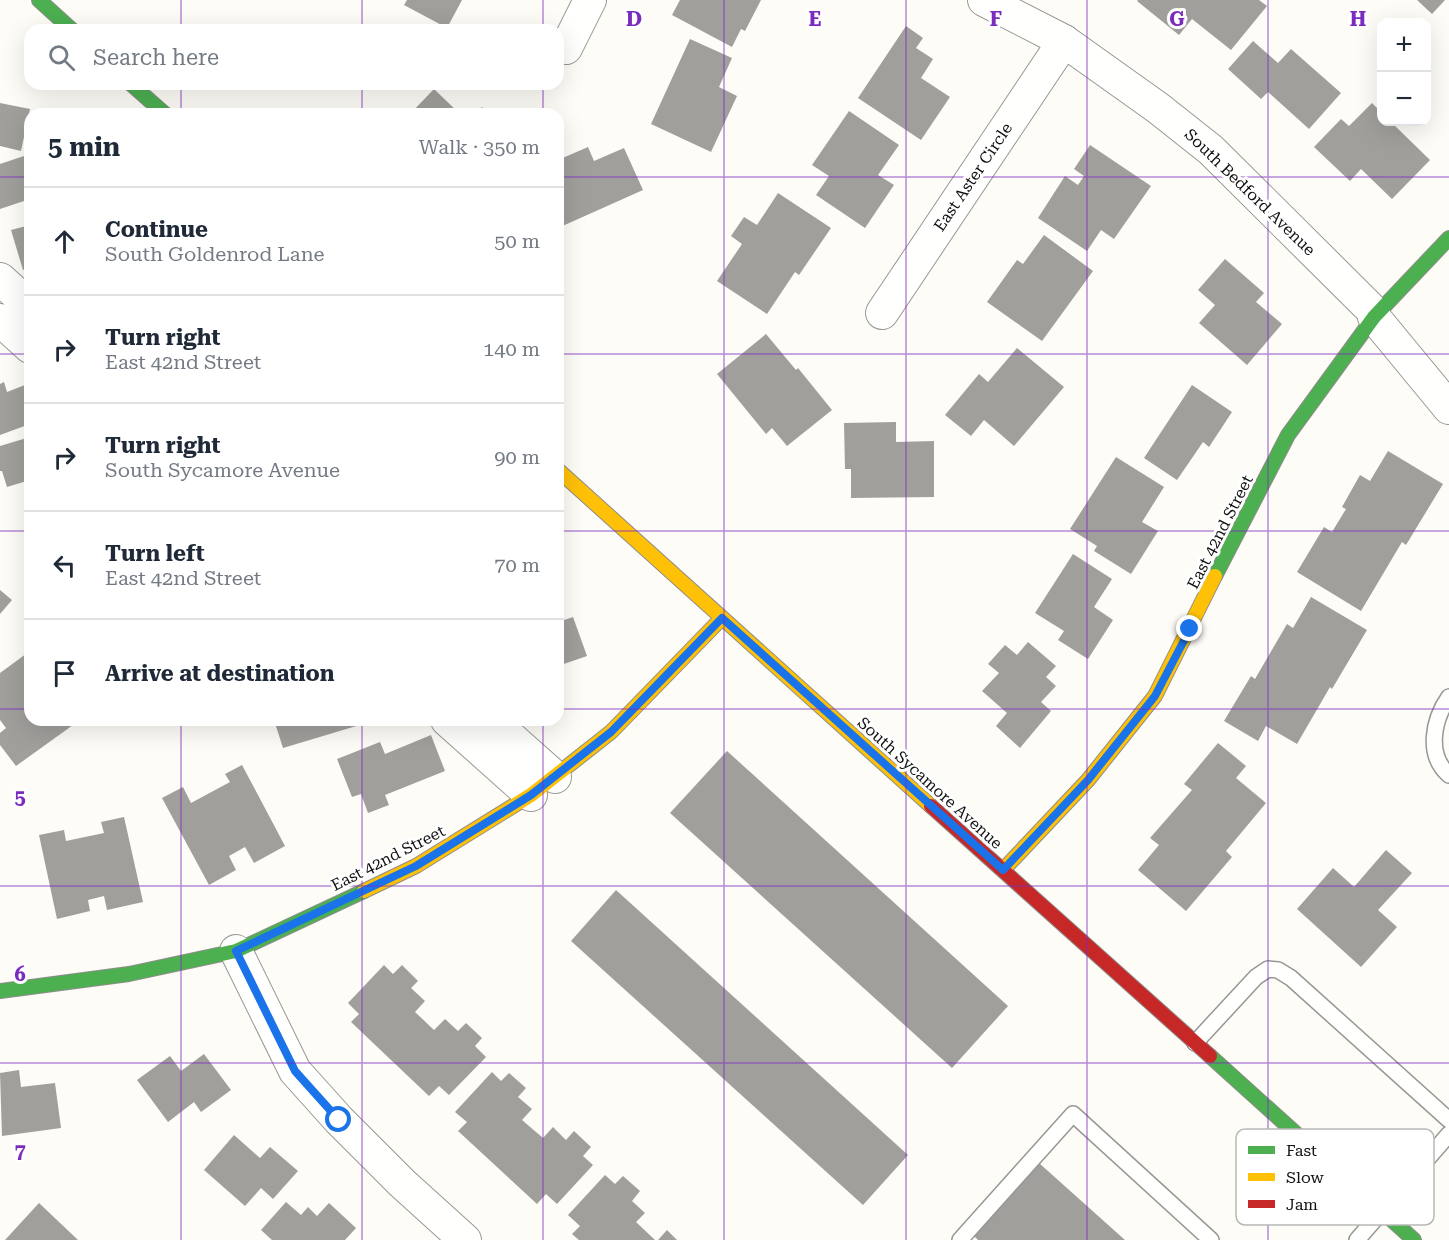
<!DOCTYPE html>
<html lang="en">
<head>
<meta charset="utf-8">
<style>
	body { margin:0; font-family:"Roboto Serif",serif; background:#f2f2f3; color:#1f2937 }
	.controls { position:absolute; right:18px; top:18px; display:grid; overflow:hidden; border-radius:12px; box-shadow:0 6px 24px #0002 }
	.controls button { width:54px; height:54px; display:grid; place-items:center; padding:0; border:0; border-bottom:2px solid #e0e1e3; background:#fff; color:#1f2937; font:30px sans-serif }
	.stop { position:absolute; width:18px; height:18px; margin:-14px; border:4px solid #1a73e8; border-radius:50%; background:#fff }
	.stop.end { background:#1a73e8; border-color:#fff; box-shadow:0 2px 6px #0008 }
	.list { margin:0; padding:0; list-style:none }
	h2 { display:flex; justify-content:space-between; align-items:center; height:78px; margin:0; padding:0 24px; font-size:26px }
	h2 small { font-size:20px; font-weight:400; color:#747a83 }
	.list li { display:grid; grid-template-columns:39px 1fr auto; gap:18px; align-items:center; box-sizing:border-box; height:108px; padding:0 24px; border-top:2px solid #e0e1e3 }
	.list b { display:block; font-size:22px; white-space:nowrap }
	.list p { margin:0; font-size:20px; white-space:nowrap; color:#747a83 }
	.list em { font-size:20px; font-style:normal; color:#747a83 }
	.icon { flex:none; width:33px; height:33px; fill:none; stroke:currentColor; stroke-width:2; stroke-linecap:round; stroke-linejoin:round }
	.map { position:relative; flex:none; width:1449px; height:1240px; overflow:hidden }
	.search { position:absolute; background:#fff; box-shadow:0 6px 24px #0002; left:24px; top:24px; width:540px; height:66px; display:flex; align-items:center; gap:15px; box-sizing:border-box; padding:0 21px; border-radius:18px; color:#747a83; font-size:22px }
	.panel { position:absolute; background:#fff; box-shadow:0 6px 24px #0002; left:24px; top:108px; width:540px; height:618px; border-radius:18px }
	.map>svg:first-child { display:block }
	.building { fill:#a19f9c }
	.lines { fill:none; stroke-linecap:round; stroke-linejoin:round }
	.lane-casing { stroke:#979795; stroke-width:18 }
	.street-casing { stroke:#979795; stroke-width:34 }
	.fast-casing { stroke:#8e8d8b; stroke-width:16 }
	.slow-casing { stroke:#8e8d8b; stroke-width:16 }
	.jam-casing { stroke:#8e8d8b; stroke-width:16 }
	.lane { stroke:#fffffe; stroke-width:15 }
	.street { stroke:#fffffe; stroke-width:32 }
	.fast { stroke:#4caf50; stroke-width:14 }
	.slow { stroke:#ffc107; stroke-width:14 }
	.jam { stroke:#c62828; stroke-width:14 }
	.route { stroke:#1a73e8; stroke-width:8 }
	.grid { fill:none; stroke:#7b2cbf; stroke-width:1.5; stroke-opacity:0.55 }
	.labels { text-anchor:middle; dominant-baseline:central; stroke-width:6; stroke-linejoin:round; paint-order:stroke }
	.street-label { font-size:16px; fill:#111; stroke:#fff }
	.key { fill:#fff; stroke:#b8b8b8; stroke-width:1.5 }
	.key-label { font-size:16px; fill:#111 }
	.grid-label { font-size:20px; text-anchor:middle; font-weight:bold; fill:#7b2cbf; stroke:#fff; stroke-width:6; stroke-linejoin:round; paint-order:stroke }
</style>
</head>
<body>
<div class="map">
<svg width="1449" height="1240" viewBox="0 0 1449 1240">
	<rect width="100%" height="100%" fill="#fdfcf7"/>
	<g class="building">
		<polygon points="407,0 462,0 447,28 404,5"/>
		<polygon points="680,0 761,0 745,31 741,29 732,47 672,15"/>
		<polygon points="1138,0 1259,0 1267,6 1231,50 1192,19 1179,35 1137,1"/>
		<polygon points="1417,0 1445,0 1432,14"/>
		<polygon points="906,26 923,38 916,48 933,59 921,78 950,97 921,140 858,98"/>
		<polygon points="690,39 732,58 719,87 737,96 711,152 651,124"/>
		<polygon points="1253,41 1278,63 1291,49 1341,93 1309,129 1268,92 1261,99 1228,69"/>
		<polygon points="434,89 460,114 410,114"/>
		<polygon points="0,103 30,109 21,151 0,146"/>
		<polygon points="1372,103 1382,113 1382,122 1391,122 1430,160 1392,199 1361,169 1350,181 1314,147 1341,119 1349,126"/>
		<polygon points="482,107 489,114 475,114"/>
		<polygon points="849,111 899,145 878,175 894,185 865,228 816,195 829,176 812,165"/>
		<polygon points="1090,145 1151,186 1114,239 1101,230 1087,251 1038,218 1065,176 1078,185 1084,176 1074,169"/>
		<polygon points="588,147 594,161 624,148 643,190 558,228 558,160"/>
		<polygon points="30,154 30,199 0,209 0,164"/>
		<polygon points="778,193 831,228 799,275 795,272 767,314 717,281 742,244 731,236 744,217 757,225"/>
		<polygon points="30,225 30,268 23,270 11,230"/>
		<polygon points="1044,235 1093,271 1042,341 987,302 1017,260 1023,264"/>
		<polygon points="1225,259 1264,293 1256,302 1282,324 1247,365 1199,323 1215,305 1198,290"/>
		<polygon points="766,334 796,370 798,368 832,410 787,446 772,428 766,434 717,374"/>
		<polygon points="1017,348 1064,387 1014,446 984,420 971,436 945,415 979,374 988,382"/>
		<polygon points="4,382 7,392 30,383 30,424 0,435 0,384"/>
		<polygon points="1192,385 1232,412 1209,447 1203,442 1177,480 1144,458"/>
		<polygon points="896,422 896,442 934,441 934,497 851,498 851,469 845,469 844,423"/>
		<polygon points="30,437 30,480 7,487 2,471 0,471 0,446"/>
		<polygon points="1388,451 1443,484 1406,545 1402,542 1361,611 1297,572 1324,527 1332,532 1346,509 1342,507 1360,475 1370,481"/>
		<polygon points="1116,457 1164,487 1142,522 1158,531 1131,574 1094,551 1097,546 1070,529"/>
		<polygon points="1073,554 1112,579 1094,607 1113,620 1088,659 1058,640 1064,631 1035,613"/>
		<polygon points="0,590 12,600 0,614"/>
		<polygon points="1311,597 1367,630 1332,689 1330,687 1297,744 1266,726 1258,741 1224,721 1251,676 1255,679 1287,624 1293,628"/>
		<polygon points="573,617 587,656 558,666 558,622"/>
		<polygon points="1028,642 1056,666 1046,677 1056,686 1041,702 1051,711 1020,748 996,726 1007,713 982,691 999,673 988,664 1005,645 1017,655"/>
		<polygon points="30,651 30,720 80,720 16,766 0,745 0,733 6,728 0,720 0,673"/>
		<polygon points="274,720 373,720 373,721 283,748"/>
		<polygon points="431,735 445,771 385,795 389,805 368,813 361,794 352,797 337,759 380,742 385,754"/>
		<polygon points="1218,743 1246,766 1236,778 1266,803 1226,851 1232,857 1186,911 1138,870 1159,845 1150,838 1192,790 1184,784"/>
		<polygon points="727,751 1008,1006 952,1068 670,813"/>
		<polygon points="242,765 285,846 254,863 245,847 229,856 236,870 209,885 162,798 183,787 191,803 230,782 225,774"/>
		<polygon points="124,817 143,902 107,910 104,896 88,900 90,911 57,919 39,835 64,830 66,841 104,833 101,822"/>
		<polygon points="1386,850 1412,873 1378,910 1397,927 1361,967 1297,909 1333,868 1354,887"/>
		<polygon points="616,890 908,1155 863,1205 571,941"/>
		<polygon points="384,965 393,974 402,965 418,981 411,988 425,1001 415,1012 434,1030 445,1019 458,1031 466,1023 482,1038 475,1046 486,1057 449,1095 439,1086 429,1096 351,1022 359,1014 348,1003"/>
		<polygon points="204,1054 231,1090 201,1112 194,1102 168,1122 137,1080 170,1056 181,1071"/>
		<polygon points="19,1070 21,1087 55,1083 61,1128 2,1136 0,1073"/>
		<polygon points="492,1072 501,1081 509,1073 526,1088 518,1097 532,1109 522,1120 543,1138 553,1127 566,1140 574,1131 591,1147 583,1156 593,1165 557,1204 546,1194 537,1204 458,1131 467,1122 455,1112"/>
		<polygon points="234,1135 260,1158 270,1147 298,1171 273,1199 261,1188 245,1206 204,1170"/>
		<polygon points="1039,1163 1125,1240 978,1240 974,1236"/>
		<polygon points="605,1175 615,1184 623,1176 640,1191 632,1201 645,1213 636,1222 655,1240 579,1240 572,1234 580,1226 568,1215"/>
		<polygon points="286,1202 301,1215 308,1207 317,1216 329,1203 356,1228 345,1240 272,1240 261,1230"/>
		<polygon points="39,1203 78,1240 5,1240"/>
		<polygon points="667,1230 677,1240 658,1240"/>
	</g>
	<g class="lines">
		<g class="lane-casing">
			<g id="lane">
				<path d="M 1449,697 C 1433,720 1426,755 1449,775"/>
				<polyline points="1195,1043 1256,977 1268,969 1278,970 1291,978 1449,1120"/>
				<polyline points="960,1240 1073,1114 1211,1240"/>
				<polyline points="1357,1240 1449,1134"/>
			</g>
		</g>
		<g class="street-casing">
			<g id="street">
				<polyline points="984,0 1064,41 1158,108 1211,150 1372,310 1374,317 1449,408"/>
				<polyline points="566,48 590,0"/>
				<polyline points="0,279 30,306"/>
				<polyline points="882,313 1064,41"/>
				<polyline points="0,320 30,347"/>
				<polyline points="447,720 531,795"/>
				<polyline points="491,720 555,777"/>
				<polyline points="236,951 295,1071 339,1120 402,1183 465,1240"/>
			</g>
		</g>
		<g class="fast-casing">
			<g id="fast">
				<polyline points="39,0 72,30"/>
				<polyline points="131,84 165,114"/>
				<polyline points="1215,576 1288,435 1374,317 1449,238"/>
				<polyline points="0,991 129,974 236,951 364,891"/>
				<polyline points="1210,1056 1414,1240"/>
			</g>
		</g>
		<g class="slow-casing">
			<g id="slow">
				<polyline points="558,470 931,806"/>
				<polyline points="1003,870 1088,780 1155,696 1215,576"/>
				<polyline points="364,891 416,866 531,795 611,732 722,618"/>
			</g>
		</g>
		<g class="jam-casing">
			<polyline id="jam" points="931,806 1210,1056"/>
		</g>
		<use href="#lane" class="lane"/>
		<use href="#street" class="street"/>
		<use href="#fast" class="fast"/>
		<use href="#slow" class="slow"/>
		<use href="#jam" class="jam"/>
	</g>
	<g class="lines">
		<polyline class="route" points="339,1120 295,1071 236,951 416,866 531,795 611,732 722,618 1003,870 1088,780 1155,696 1190,629"/>
	</g>
	<path class="grid" d="M 181,0 L 181,30M 362,0 L 362,30M 543,0 L 543,30M 724,0 L 724,1240M 906,0 L 906,1240M 1087,0 L 1087,1240M 1268,0 L 1268,1240M 181,84 L 181,114M 362,84 L 362,114M 543,84 L 543,114M 0,177 L 30,177M 558,177 L 1449,177M 0,354 L 30,354M 558,354 L 1449,354M 0,531 L 30,531M 558,531 L 1449,531M 0,709 L 30,709M 558,709 L 1449,709M 181,720 L 181,1240M 362,720 L 362,1240M 543,720 L 543,1240M 0,886 L 1449,886M 0,1063 L 1449,1063"/>
	<g class="labels">
		<g class="street-label">
			<text transform="translate(973 177) rotate(-56)">East Aster Circle</text>
			<text transform="translate(1250 192) rotate(44)">South Bedford Avenue</text>
			<text transform="translate(1220 532) rotate(-63)">East 42nd Street</text>
			<text transform="translate(930 783) rotate(42)">South Sycamore Avenue</text>
			<text transform="translate(388 858) rotate(-27)">East 42nd Street</text>
		</g>
	</g>
	<rect x="1236" y="1129" width="198" height="96" rx="9" class="key"/>
	<rect x="1248" y="1146" width="27" height="8" fill="#4caf50"/>
	<rect x="1248" y="1173" width="27" height="8" fill="#ffc107"/>
	<rect x="1248" y="1200" width="27" height="8" fill="#c62828"/>
	<g class="key-label">
		<text x="1286" y="1156">Fast</text>
		<text x="1286" y="1183">Slow</text>
		<text x="1286" y="1210">Jam</text>
	</g>
	<g class="grid-label">
		<text x="634" y="26">D</text>
		<text x="815" y="26">E</text>
		<text x="996" y="26">F</text>
		<text x="1177" y="26">G</text>
		<text x="1358" y="26">H</text>
		<text x="20" y="804">5</text>
		<text x="20" y="981">6</text>
		<text x="20" y="1158">7</text>
	</g>
</svg>
<div class="controls">
<button>+</button>
<button>−</button>
</div>
<div class="stop" style="left:339px;top:1120px"></div>
<div class="stop end" style="left:1190px;top:629px"></div>
<div class="search"><svg class="icon" aria-label="search" viewBox="0 0 24 24"><circle cx="10" cy="10" r="6"/><path d="M15 15l6 6"/></svg>Search here</div>
<section class="panel">
<h2>5 min<small>Walk · 350 m</small></h2>
<ul class="list">
<li><svg class="icon" aria-label="ahead" viewBox="0 0 24 24"><path d="M12 20V5M6 11l6-6 6 6"/></svg><div><b>Continue</b><p>South Goldenrod Lane</p></div><em>50 m</em></li>
<li><svg class="icon" aria-label="right" viewBox="0 0 24 24"><path d="M7 20v-9h11M14 6l5 5-5 5"/></svg><div><b>Turn right</b><p>East 42nd Street</p></div><em>140 m</em></li>
<li><svg class="icon" aria-label="right" viewBox="0 0 24 24"><path d="M7 20v-9h11M14 6l5 5-5 5"/></svg><div><b>Turn right</b><p>South Sycamore Avenue</p></div><em>90 m</em></li>
<li><svg class="icon" aria-label="left" viewBox="0 0 24 24"><path d="M17 20v-9H6M10 6l-5 5 5 5"/></svg><div><b>Turn left</b><p>East 42nd Street</p></div><em>70 m</em></li>
<li><svg class="icon" aria-label="arrive" viewBox="0 0 24 24"><path d="M6 21V4h12l-3 4 3 4H6"/></svg><div><b>Arrive at destination</b></div></li>
</ul>
</section>
</div>
</body>
</html>
